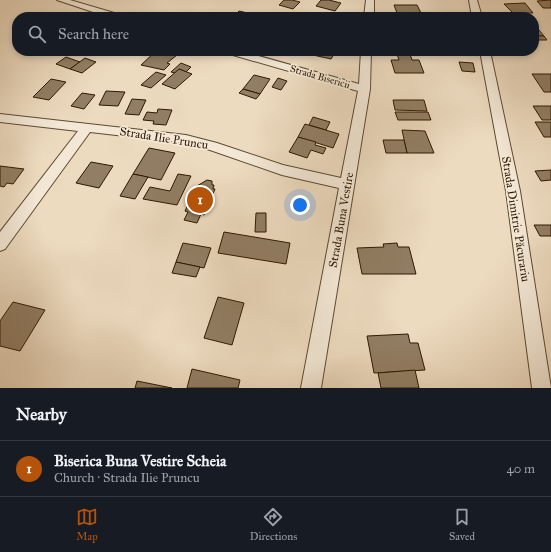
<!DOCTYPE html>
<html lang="en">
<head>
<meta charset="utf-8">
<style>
	body { margin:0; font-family:"IM FELL Great Primer",serif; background:#20242c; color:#f1f3f6 }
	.you { position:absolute; left:300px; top:205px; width:14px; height:14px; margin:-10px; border:3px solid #fff; border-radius:50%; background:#1a73e8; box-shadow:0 0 0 6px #1a73e833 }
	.badge { display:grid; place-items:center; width:26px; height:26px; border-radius:50%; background:#b45309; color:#fff; font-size:13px; font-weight:700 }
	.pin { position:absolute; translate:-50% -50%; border:2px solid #fff; box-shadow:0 1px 4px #0006 }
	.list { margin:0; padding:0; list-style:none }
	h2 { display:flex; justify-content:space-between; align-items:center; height:52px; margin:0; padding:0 16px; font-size:17px }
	h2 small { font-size:13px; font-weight:400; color:#9ea1a6 }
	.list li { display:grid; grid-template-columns:26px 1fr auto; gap:12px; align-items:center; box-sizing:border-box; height:56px; padding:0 16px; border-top:1px solid #363941 }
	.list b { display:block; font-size:15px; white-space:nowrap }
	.list p { margin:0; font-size:13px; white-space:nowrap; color:#9ea1a6 }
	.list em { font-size:13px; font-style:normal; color:#9ea1a6 }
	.icon { flex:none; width:22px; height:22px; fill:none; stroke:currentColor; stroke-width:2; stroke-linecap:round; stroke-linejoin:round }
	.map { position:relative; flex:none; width:551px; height:388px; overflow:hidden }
	.search { position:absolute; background:#171b24; box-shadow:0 2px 6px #0003; left:12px; right:12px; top:12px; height:44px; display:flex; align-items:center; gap:10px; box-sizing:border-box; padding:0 14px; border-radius:16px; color:#9ea1a6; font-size:15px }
	.sheet { height:108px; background:#171b24 }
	nav { display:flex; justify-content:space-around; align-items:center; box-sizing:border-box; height:56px; border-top:1px solid #363941; background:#171b24; font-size:11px; color:#9ea1a6 }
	nav a { display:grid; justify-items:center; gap:2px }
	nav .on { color:#b45309 }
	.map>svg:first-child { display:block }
	.building { fill:#917e64; stroke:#2e1900 }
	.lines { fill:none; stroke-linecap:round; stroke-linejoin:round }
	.street-casing { stroke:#5e4a30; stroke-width:2 }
	.street { fill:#f3e8d6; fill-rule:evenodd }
	.labels { text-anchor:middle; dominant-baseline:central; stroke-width:3.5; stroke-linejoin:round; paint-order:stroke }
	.far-street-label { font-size:10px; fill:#2e1900; stroke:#f3e8d6 }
	.street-label { font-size:12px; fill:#2e1900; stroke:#f3e8d6 }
</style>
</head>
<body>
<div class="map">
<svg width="551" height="388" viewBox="0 0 551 388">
	<rect width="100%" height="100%" fill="#eddbc0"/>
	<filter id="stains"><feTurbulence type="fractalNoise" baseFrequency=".005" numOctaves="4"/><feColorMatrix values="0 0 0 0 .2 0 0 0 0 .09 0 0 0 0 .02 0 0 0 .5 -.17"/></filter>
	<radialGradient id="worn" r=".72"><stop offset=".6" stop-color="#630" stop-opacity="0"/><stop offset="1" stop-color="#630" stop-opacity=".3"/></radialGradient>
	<g class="building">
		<polygon points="284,0 292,0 300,2 293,9 279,5"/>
		<polygon points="321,0 329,0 341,3 335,11 316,6"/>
		<polygon points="551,0 551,8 543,8 537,1"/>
		<polygon points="525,3 533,13 513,13 504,4"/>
		<polygon points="394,5 417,5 421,13 397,13"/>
		<polygon points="239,11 260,16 233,17"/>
		<polygon points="534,24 544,36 534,36"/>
		<polygon points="534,36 544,36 547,40 534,40"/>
		<polygon points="163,51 177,55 167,63 170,64 164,70 141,65 155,52 159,54"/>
		<polygon points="315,51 336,51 331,59 313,55"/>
		<polygon points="397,54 410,54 412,60 419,60 424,73 395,73 391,60 399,60"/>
		<polygon points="66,57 80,62 70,69 56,64"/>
		<polygon points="85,58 96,62 82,73 70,69"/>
		<polygon points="459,62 473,63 475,72 462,71"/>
		<polygon points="181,63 191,67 186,72 179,69 175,73 171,72"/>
		<polygon points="179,69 192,74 175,89 162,84"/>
		<polygon points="156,72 166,75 151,88 141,85"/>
		<polygon points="532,74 551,74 551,92 544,92"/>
		<polygon points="254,75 270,79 260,94 243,89"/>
		<polygon points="278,78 287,81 281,90 272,87"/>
		<polygon points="51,79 66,82 49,100 33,97"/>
		<polygon points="243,89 260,94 256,99 239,93"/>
		<polygon points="106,91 125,92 118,106 99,105"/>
		<polygon points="82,93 95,95 84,109 71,106"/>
		<polygon points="132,99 146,100 139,115 125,114"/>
		<polygon points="393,100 424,100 427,111 395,110"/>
		<polygon points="533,106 551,106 551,120 542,120"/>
		<polygon points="158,109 172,110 166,125 153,124 154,121 143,120 147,112 157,113"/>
		<polygon points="395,112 428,112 431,120 398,120"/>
		<polygon points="313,117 330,122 326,130 309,125"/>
		<polygon points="535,122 551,122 551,137 544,137"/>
		<polygon points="305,124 339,134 333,148 298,137"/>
		<polygon points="402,130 425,131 434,153 407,153"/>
		<polygon points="298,137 316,142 315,145 326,148 323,154 311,150 307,158 289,152"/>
		<polygon points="383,140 404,140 407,153 386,153"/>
		<polygon points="149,148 175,153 161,180 133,174"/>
		<polygon points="91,162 113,166 99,188 76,183"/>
		<polygon points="0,166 24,169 13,184 7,183 4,187 0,186"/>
		<polygon points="551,170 551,180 541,181 535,171"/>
		<polygon points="133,174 148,177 135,199 120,196"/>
		<polygon points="178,174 191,176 177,205 143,199 150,187 170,191"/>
		<polygon points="207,180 212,181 212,185 214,185 213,189 215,189 204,215 201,214 197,223 184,220 188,212 185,211 197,186"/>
		<polygon points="256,213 266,213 266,232 255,232"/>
		<polygon points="534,225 551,225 551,236 540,236"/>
		<polygon points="224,232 290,243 286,264 218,253"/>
		<polygon points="183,243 211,248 204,268 176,262"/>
		<polygon points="397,243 398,247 409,247 416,274 362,274 357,248 384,247 383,244"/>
		<polygon points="176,262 200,267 196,277 172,273"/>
		<polygon points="218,297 244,303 232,345 204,338"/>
		<polygon points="13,302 45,310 20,351 0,346 0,321"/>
		<polygon points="408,334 410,343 418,343 425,370 374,373 367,336"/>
		<polygon points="192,369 240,380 238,388 187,388"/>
		<polygon points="415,370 419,388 381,388 378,373"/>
		<polygon points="137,381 172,388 135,388"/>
	</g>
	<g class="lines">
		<g class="street-casing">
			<g id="street">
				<polygon points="57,0 70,0 121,15 123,17 108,17"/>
				<polygon points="366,0 374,0 374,17 364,17"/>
				<polygon points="469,0 477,0 482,17 472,17"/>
				<polygon points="225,51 241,51 359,84 361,51 371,51 370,89 321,388 301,388 339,188 282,175 210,150 186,143 90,132 5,249 0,251 0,232 78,131 0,122 0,114 186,135 217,143 283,165 341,178 358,91 226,53"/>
				<polygon points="480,51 490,51 520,191 551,388 532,388 506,191"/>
			</g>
		</g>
		<use href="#street" class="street"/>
	</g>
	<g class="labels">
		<g class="far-street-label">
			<text transform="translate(320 77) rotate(16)">Strada Bisericii</text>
		</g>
		<g class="street-label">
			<text transform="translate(164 138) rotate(9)">Strada Ilie Pruncu</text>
			<text transform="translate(516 219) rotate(81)">Strada Dimitrie Păcurariu</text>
			<text transform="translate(341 220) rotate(-80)">Strada Buna Vestire</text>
		</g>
	</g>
	<rect width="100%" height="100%" filter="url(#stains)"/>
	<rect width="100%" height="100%" fill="url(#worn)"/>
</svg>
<div class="you"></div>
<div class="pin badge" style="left:200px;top:200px">1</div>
<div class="search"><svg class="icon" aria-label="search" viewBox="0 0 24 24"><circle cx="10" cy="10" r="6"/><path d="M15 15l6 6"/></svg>Search here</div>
</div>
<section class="sheet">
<h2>Nearby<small></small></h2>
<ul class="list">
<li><span class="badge">1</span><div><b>Biserica Buna Vestire Scheia</b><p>Church · Strada Ilie Pruncu</p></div><em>40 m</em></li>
</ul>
</section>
<nav>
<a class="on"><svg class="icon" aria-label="map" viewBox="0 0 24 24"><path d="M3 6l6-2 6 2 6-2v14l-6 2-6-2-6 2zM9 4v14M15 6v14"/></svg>Map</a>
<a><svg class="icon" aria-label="directions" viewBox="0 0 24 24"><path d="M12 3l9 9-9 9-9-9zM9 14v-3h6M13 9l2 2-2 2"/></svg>Directions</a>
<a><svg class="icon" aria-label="saved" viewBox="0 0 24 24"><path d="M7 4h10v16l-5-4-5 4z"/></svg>Saved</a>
</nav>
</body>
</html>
